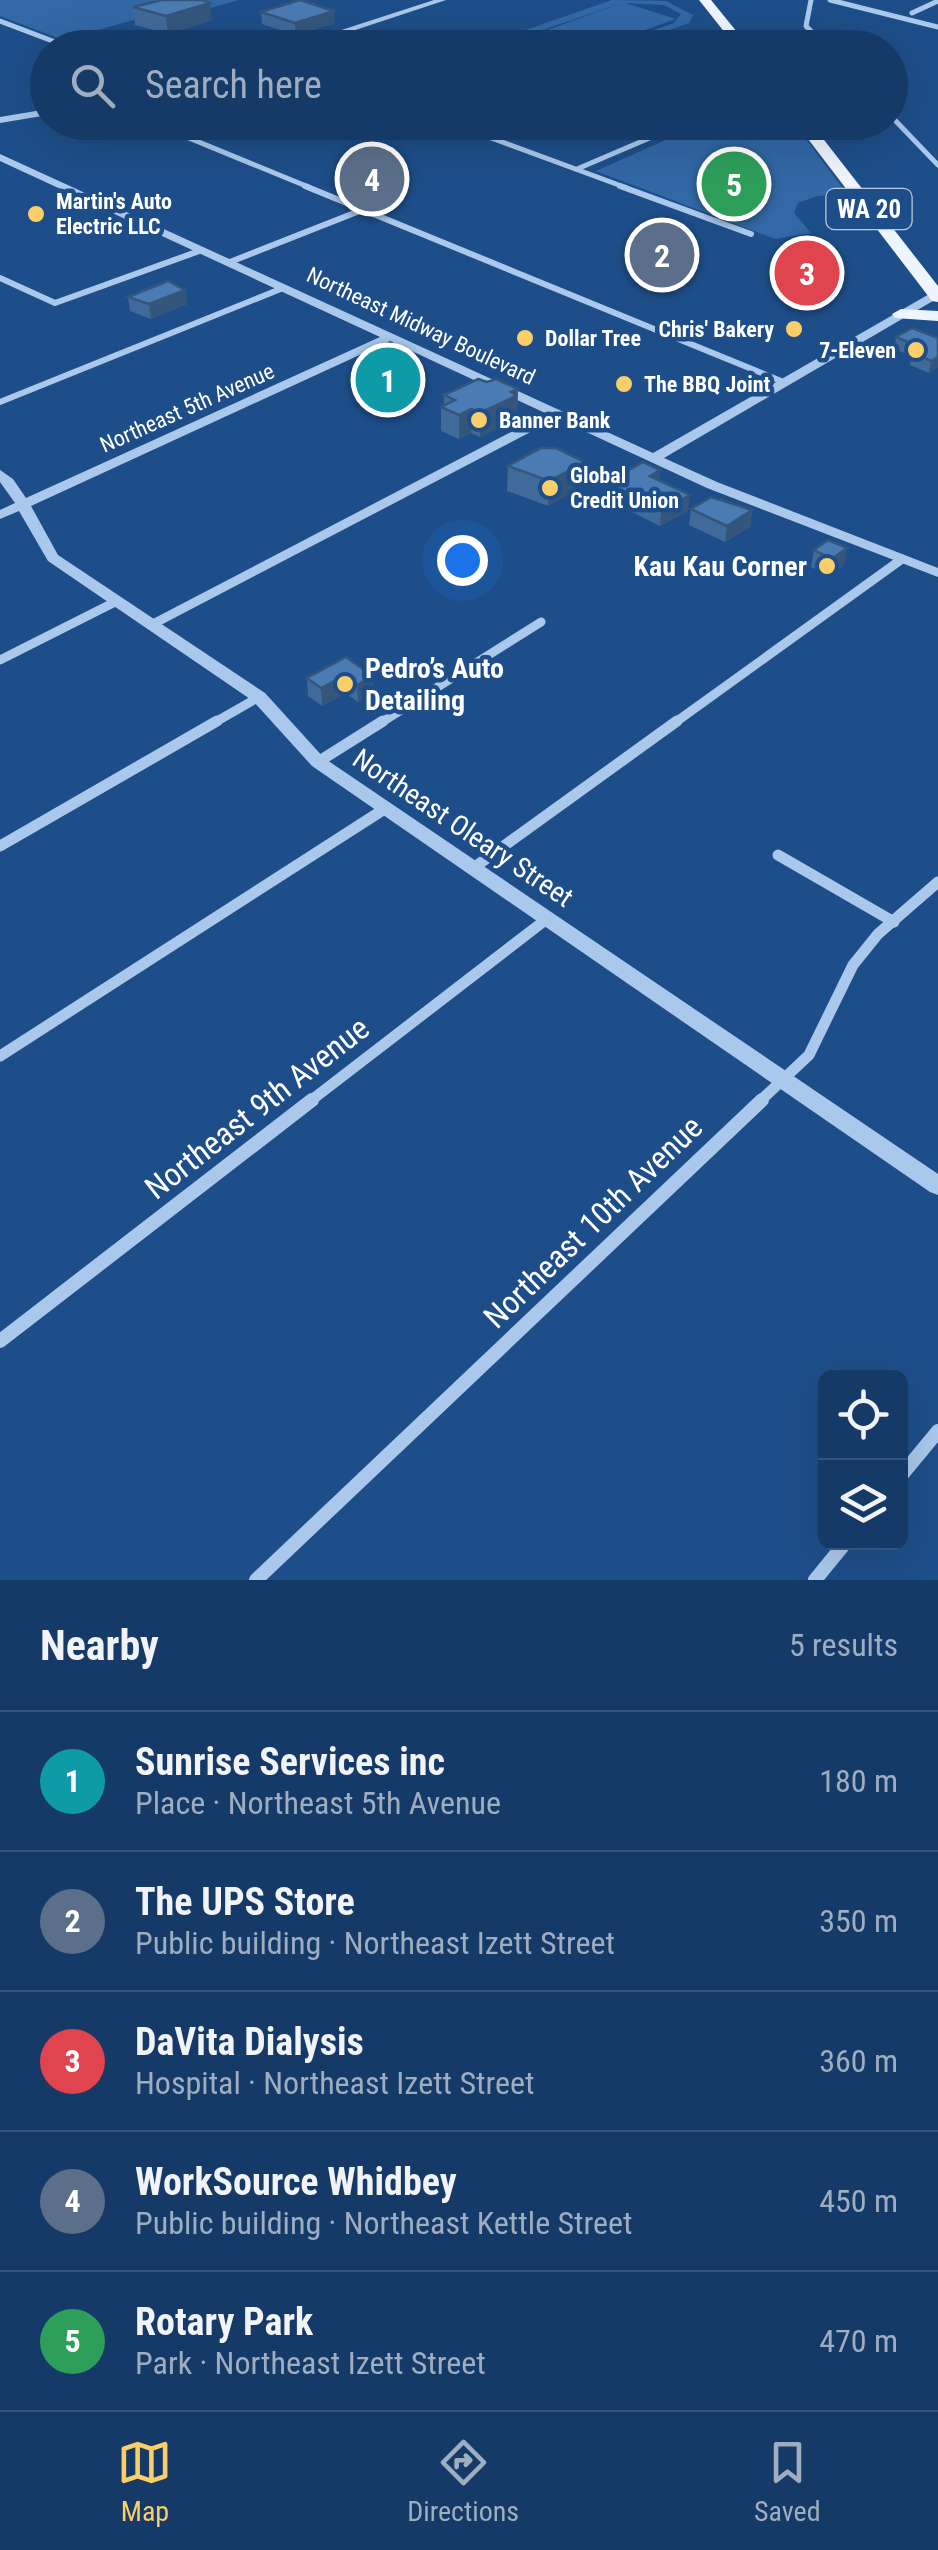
<!DOCTYPE html>
<html lang="en">
<head>
<meta charset="utf-8">
<style>
	body { margin:0; font-family:"Roboto Condensed",sans-serif; background:#234570; color:#f1f3f6 }
	.controls { position:absolute; right:30px; bottom:30px; display:grid; overflow:hidden; border-radius:15px; box-shadow:0 10px 40px #0002 }
	.controls button { width:90px; height:90px; display:grid; place-items:center; padding:0; border:0; border-bottom:2px solid #35547b; background:#163a67; color:#f1f3f6; font:50px sans-serif }
	.you { position:absolute; left:462px; top:560px; width:35px; height:35px; margin:-25px; border:8px solid #fff; border-radius:50%; background:#1a73e8; box-shadow:0 0 0 15px #1a73e833 }
	.badge { display:grid; place-items:center; width:65px; height:65px; border-radius:50%; background:#face69; color:#fff; font-size:32px; font-weight:700 }
	.pin { position:absolute; translate:-50% -50%; border:5px solid #fff; box-shadow:0 2px 10px #0006 }
	.list { margin:0; padding:0; list-style:none }
	h2 { display:flex; justify-content:space-between; align-items:center; height:130px; margin:0; padding:0 40px; font-size:42px }
	h2 small { font-size:32px; font-weight:400; color:#9eadc0 }
	.list li { display:grid; grid-template-columns:65px 1fr auto; gap:30px; align-items:center; box-sizing:border-box; height:140px; padding:0 40px; border-top:2px solid #35547b }
	.list b { display:block; font-size:38px; white-space:nowrap }
	.list p { margin:0; font-size:32px; white-space:nowrap; color:#9eadc0 }
	.list em { font-size:32px; font-style:normal; color:#9eadc0 }
	.icon { flex:none; width:55px; height:55px; fill:none; stroke:currentColor; stroke-width:2; stroke-linecap:round; stroke-linejoin:round }
	.map { position:relative; flex:none; width:938px; height:1580px; overflow:hidden }
	.search { position:absolute; background:#163a67; box-shadow:0 10px 40px #0002; left:30px; right:30px; top:30px; height:110px; display:flex; align-items:center; gap:25px; box-sizing:border-box; padding:0 35px; border-radius:55px; color:#9eadc0; font-size:38px }
	.sheet { height:830px; background:#163a67 }
	nav { display:flex; justify-content:space-around; align-items:center; box-sizing:border-box; height:140px; border-top:2px solid #35547b; background:#163a67; font-size:28px; color:#9eadc0 }
	nav a { display:grid; justify-items:center; gap:5px }
	nav .on { color:#face69 }
	.map>svg:first-child { display:block }
	.green { fill:#3268a6 }
	.lines { fill:none; stroke-linecap:round; stroke-linejoin:round }
	.minor-far4 { stroke:#a9c8eb; stroke-width:5 }
	.minor-far3 { stroke:#a9c8eb; stroke-width:6 }
	.minor-far2 { stroke:#a9c8eb; stroke-width:9 }
	.minor-far1 { stroke:#a9c8eb; stroke-width:11 }
	.minor { stroke:#a9c8eb; stroke-width:14 }
	.tertiary { fill:#a9c8eb; fill-rule:evenodd }
	.primary { fill:#eef5fe; fill-rule:evenodd }
	.wall { fill:#406a9a }
	.shaded-wall { fill:#34567d }
	.building { fill:#4b7bb3; stroke:#34567d; stroke-width:2.5 }
	.poi-dot { fill:#face69; stroke:#1e4e89; stroke-width:4 }
	.labels { text-anchor:middle; dominant-baseline:central; stroke-width:9; stroke-linejoin:round; paint-order:stroke }
	.far-poi-label { font-size:22px; font-weight:bold; fill:#fff; stroke:#1e4e89; text-anchor:start }
	.far-street-label { font-size:22px; fill:#fff; stroke:#1e4e89 }
	.shield { fill:#1e4e89; stroke:#bccadc; stroke-width:2.5 }
	.shield-label { font-size:25px; font-weight:bold; fill:#fff }
	.poi-label { font-size:28px; font-weight:bold; fill:#fff; stroke:#1e4e89; text-anchor:end }
	.street-label { font-size:28px; fill:#fff; stroke:#1e4e89 }
	.near-street-label { font-size:32px; fill:#fff; stroke:#1e4e89 }
</style>
</head>
<body>
<div class="map">
<svg width="938" height="1580" viewBox="0 0 938 1580">
	<rect width="100%" height="100%" fill="#1e4e89"/>
	<g class="green">
		<polygon points="0,0 239,0 196,12 179,7 63,40 0,16"/>
		<path d="M 612,0 L 666,1 L 693,15 L 689,23 L 622,47 L 606,47 L 674,23 L 681,14 L 664,5 L 625,3 L 676,19 C 622,38 579,57 523,39 L 619,4 L 528,35 L 519,39 L 519,47 L 506,47 L 504,42 L 514,34 Z"/>
		<polygon points="706,122 794,123 847,194 817,196 798,203 794,213 811,233 775,239 596,171"/>
	</g>
	<g class="lines">
		<g class="minor-far4">
			<polyline points="811,0 806,26 827,48"/>
			<polyline points="830,0 938,27"/>
			<polyline points="912,13 938,1"/>
			<polyline points="0,21 71,48"/>
			<polyline points="741,44 788,48"/>
			<polyline points="890,115 938,165"/>
			<polyline points="150,122 311,188"/>
			<polyline points="448,122 627,188"/>
			<polyline points="577,169 687,122"/>
		</g>
		<g class="minor-far3">
			<polyline points="305,186 781,381"/>
			<polyline points="620,186 751,234"/>
			<polyline points="230,262 362,210"/>
			<polyline points="0,278 55,303 202,250"/>
			<polyline points="0,402 283,288"/>
			<polyline points="535,425 557,413"/>
		</g>
		<g class="minor-far2">
			<polyline points="153,624 540,422"/>
			<polyline points="0,660 117,601"/>
			<polyline points="212,724 259,697"/>
			<polyline points="379,724 541,622"/>
			<polyline points="673,724 902,559"/>
		</g>
		<g class="minor-far1">
			<polyline points="318,762 383,721"/>
			<polyline points="0,846 217,721"/>
			<polyline points="778,855 894,922"/>
			<polyline points="472,869 677,721"/>
			<polyline points="0,1056 386,808"/>
			<polyline points="309,1102 548,918"/>
			<polyline points="759,1102 809,1055 853,965 878,934 938,882"/>
		</g>
		<g class="minor">
			<polyline points="0,1341 312,1100"/>
			<polyline points="900,1477 938,1431"/>
			<polyline points="256,1580 762,1100"/>
			<polyline points="815,1580 846,1542"/>
		</g>
		<g class="tertiary">
			<polygon points="434,0 446,0 301,48 286,48"/>
			<polygon points="48,109 48,115 0,123 0,117"/>
			<polygon points="0,154 653,453 938,289 938,298 664,458 717,482 938,568 938,577 707,488 390,341 31,506 58,555 265,693 324,758 938,1174 938,1195 930,1192 312,766 253,701 48,561 19,511 0,519 0,510 15,503 0,482 0,470 13,479 26,498 380,337 0,161"/>
		</g>
		<g class="primary">
			<polygon points="699,0 711,0 750,48 737,48"/>
			<polygon points="795,122 810,122 938,286 938,302 932,301"/>
			<polygon points="901,309 938,311 938,321 895,318 892,314"/>
		</g>
	</g>
	<g class="wall">
		<polygon points="133,7 212,20 168,34 135,25"/>
		<polygon points="261,12 335,23 295,35 262,24"/>
		<polygon points="185,290 187,304 151,319 130,311 128,297"/>
		<polygon points="896,337 938,338 938,367 929,373 910,365 912,356 894,349"/>
		<polygon points="369,363 412,364 413,379 392,389 369,378"/>
		<polygon points="487,382 518,389 517,412 515,413 515,418 512,421 480,437 471,433 459,439 441,431 441,407 444,406 444,395"/>
		<polygon points="585,462 583,486 548,506 507,491 508,466"/>
		<polygon points="659,481 688,511 660,526 606,499 607,483"/>
		<polygon points="691,509 752,510 750,527 725,542 689,525"/>
		<polygon points="814,550 844,565 829,575 811,567"/>
		<polygon points="346,657 374,694 358,702 345,693 322,706 308,696 307,678"/>
	</g>
	<g class="shaded-wall">
		<polygon points="210,3 212,20 168,34 166,16"/>
		<polygon points="334,11 335,23 295,35 295,23"/>
		<polygon points="185,290 187,304 151,319 149,304"/>
		<polygon points="938,357 938,367 929,373 931,361"/>
		<polygon points="412,364 413,379 392,389 392,374"/>
		<polygon points="518,389 517,412 515,413 515,418 512,421 480,437 480,413"/>
		<polygon points="471,409 471,433 459,439 459,415"/>
		<polygon points="585,462 583,486 548,506 549,481"/>
		<polygon points="660,470 659,486 650,476"/>
		<polygon points="690,495 688,511 660,526 661,510"/>
		<polygon points="752,510 750,527 725,542 727,526"/>
		<polygon points="847,548 844,565 829,575 832,559"/>
		<polygon points="344,676 345,693 322,706 321,688"/>
		<polygon points="373,676 374,694 358,702 357,685"/>
	</g>
	<g class="building">
		<polygon points="162,0 202,0 210,3 166,16 133,7"/>
		<polygon points="300,0 334,11 295,23 261,12"/>
		<polygon points="168,281 185,290 149,304 128,297"/>
		<polygon points="912,328 938,338 938,357 931,361 913,353 922,348 896,337"/>
		<polygon points="389,353 412,364 392,374 369,363"/>
		<polygon points="478,379 487,382 496,379 518,389 511,392 516,395 512,398 480,413 471,409 459,415 441,407 455,400 444,395"/>
		<polygon points="541,448 556,448 585,462 549,481 508,466"/>
		<polygon points="643,462 660,470 650,476 690,495 661,510 607,483"/>
		<polygon points="711,497 752,510 727,526 691,509"/>
		<polygon points="828,540 847,548 832,559 814,550"/>
		<polygon points="346,657 373,676 357,685 344,676 321,688 307,678"/>
	</g>
	<g class="poi-dot">
		<circle cx="36" cy="214" r="10"/>
		<circle cx="794" cy="329" r="10"/>
		<circle cx="525" cy="338" r="10"/>
		<circle cx="916" cy="350" r="10"/>
		<circle cx="624" cy="384" r="10"/>
		<circle cx="479" cy="420" r="10"/>
		<circle cx="550" cy="488" r="10"/>
		<circle cx="827" cy="566" r="10"/>
		<circle cx="345" cy="684" r="10"/>
	</g>
	<g class="labels">
		<g class="far-poi-label">
			<text x="56" y="201">Martin's Auto<tspan x="56" dy="25">Electric LLC</tspan></text>
			<text x="774" y="329" text-anchor="end">Chris' Bakery</text>
			<text x="545" y="338">Dollar Tree</text>
			<text x="896" y="350" text-anchor="end">7-Eleven</text>
			<text x="644" y="384">The BBQ Joint</text>
			<text x="499" y="420">Banner Bank</text>
			<text x="570" y="475">Global<tspan x="570" dy="25">Credit Union</tspan></text>
		</g>
		<g class="far-street-label">
			<text transform="translate(421 326) rotate(25)">Northeast Midway Boulevard</text>
			<text transform="translate(187 408) rotate(-24)">Northeast 5th Avenue</text>
		</g>
		<rect class="shield" x="826.5" y="189" width="85" height="40" rx="8"/>
		<g class="shield-label">
			<text x="869" y="209">WA 20</text>
		</g>
		<g class="poi-label">
			<text x="807" y="566">Kau Kau Corner</text>
			<text x="365" y="668" text-anchor="start">Pedro’s Auto<tspan x="365" dy="32">Detailing</tspan></text>
		</g>
		<g class="street-label">
			<text transform="translate(463 828) rotate(34)">Northeast Oleary Street</text>
		</g>
		<g class="near-street-label">
			<text transform="translate(257 1108) rotate(-38)">Northeast 9th Avenue</text>
			<text transform="translate(593 1222) rotate(-44)">Northeast 10th Avenue</text>
		</g>
	</g>
</svg>
<div class="controls">
<button><svg class="icon" aria-label="locate" viewBox="0 0 24 24"><circle cx="12" cy="12" r="6"/><path d="M12 2v4M12 18v4M2 12h4M18 12h4"/></svg></button>
<button><svg class="icon" aria-label="layers" viewBox="0 0 24 24"><path d="M12 4l9 5-9 5-9-5zM3 14l9 5 9-5"/></svg></button>
</div>
<div class="you"></div>
<div class="pin badge" style="left:388px;top:380px;background:#0f9aa8">1</div>
<div class="pin badge" style="left:662px;top:255px;background:#5c6f8a">2</div>
<div class="pin badge" style="left:807px;top:273px;background:#e0444e">3</div>
<div class="pin badge" style="left:372px;top:179px;background:#5c6f8a">4</div>
<div class="pin badge" style="left:734px;top:184px;background:#2e9e5b">5</div>
<div class="search"><svg class="icon" aria-label="search" viewBox="0 0 24 24"><circle cx="10" cy="10" r="6"/><path d="M15 15l6 6"/></svg>Search here</div>
</div>
<section class="sheet">
<h2>Nearby<small>5 results</small></h2>
<ul class="list">
<li><span class="badge" style="background:#0f9aa8">1</span><div><b>Sunrise Services inc</b><p>Place · Northeast 5th Avenue</p></div><em>180 m</em></li>
<li><span class="badge" style="background:#5c6f8a">2</span><div><b>The UPS Store</b><p>Public building · Northeast Izett Street</p></div><em>350 m</em></li>
<li><span class="badge" style="background:#e0444e">3</span><div><b>DaVita Dialysis</b><p>Hospital · Northeast Izett Street</p></div><em>360 m</em></li>
<li><span class="badge" style="background:#5c6f8a">4</span><div><b>WorkSource Whidbey</b><p>Public building · Northeast Kettle Street</p></div><em>450 m</em></li>
<li><span class="badge" style="background:#2e9e5b">5</span><div><b>Rotary Park</b><p>Park · Northeast Izett Street</p></div><em>470 m</em></li>
</ul>
</section>
<nav>
<a class="on"><svg class="icon" aria-label="map" viewBox="0 0 24 24"><path d="M3 6l6-2 6 2 6-2v14l-6 2-6-2-6 2zM9 4v14M15 6v14"/></svg>Map</a>
<a><svg class="icon" aria-label="directions" viewBox="0 0 24 24"><path d="M12 3l9 9-9 9-9-9zM9 14v-3h6M13 9l2 2-2 2"/></svg>Directions</a>
<a><svg class="icon" aria-label="saved" viewBox="0 0 24 24"><path d="M7 4h10v16l-5-4-5 4z"/></svg>Saved</a>
</nav>
</body>
</html>
